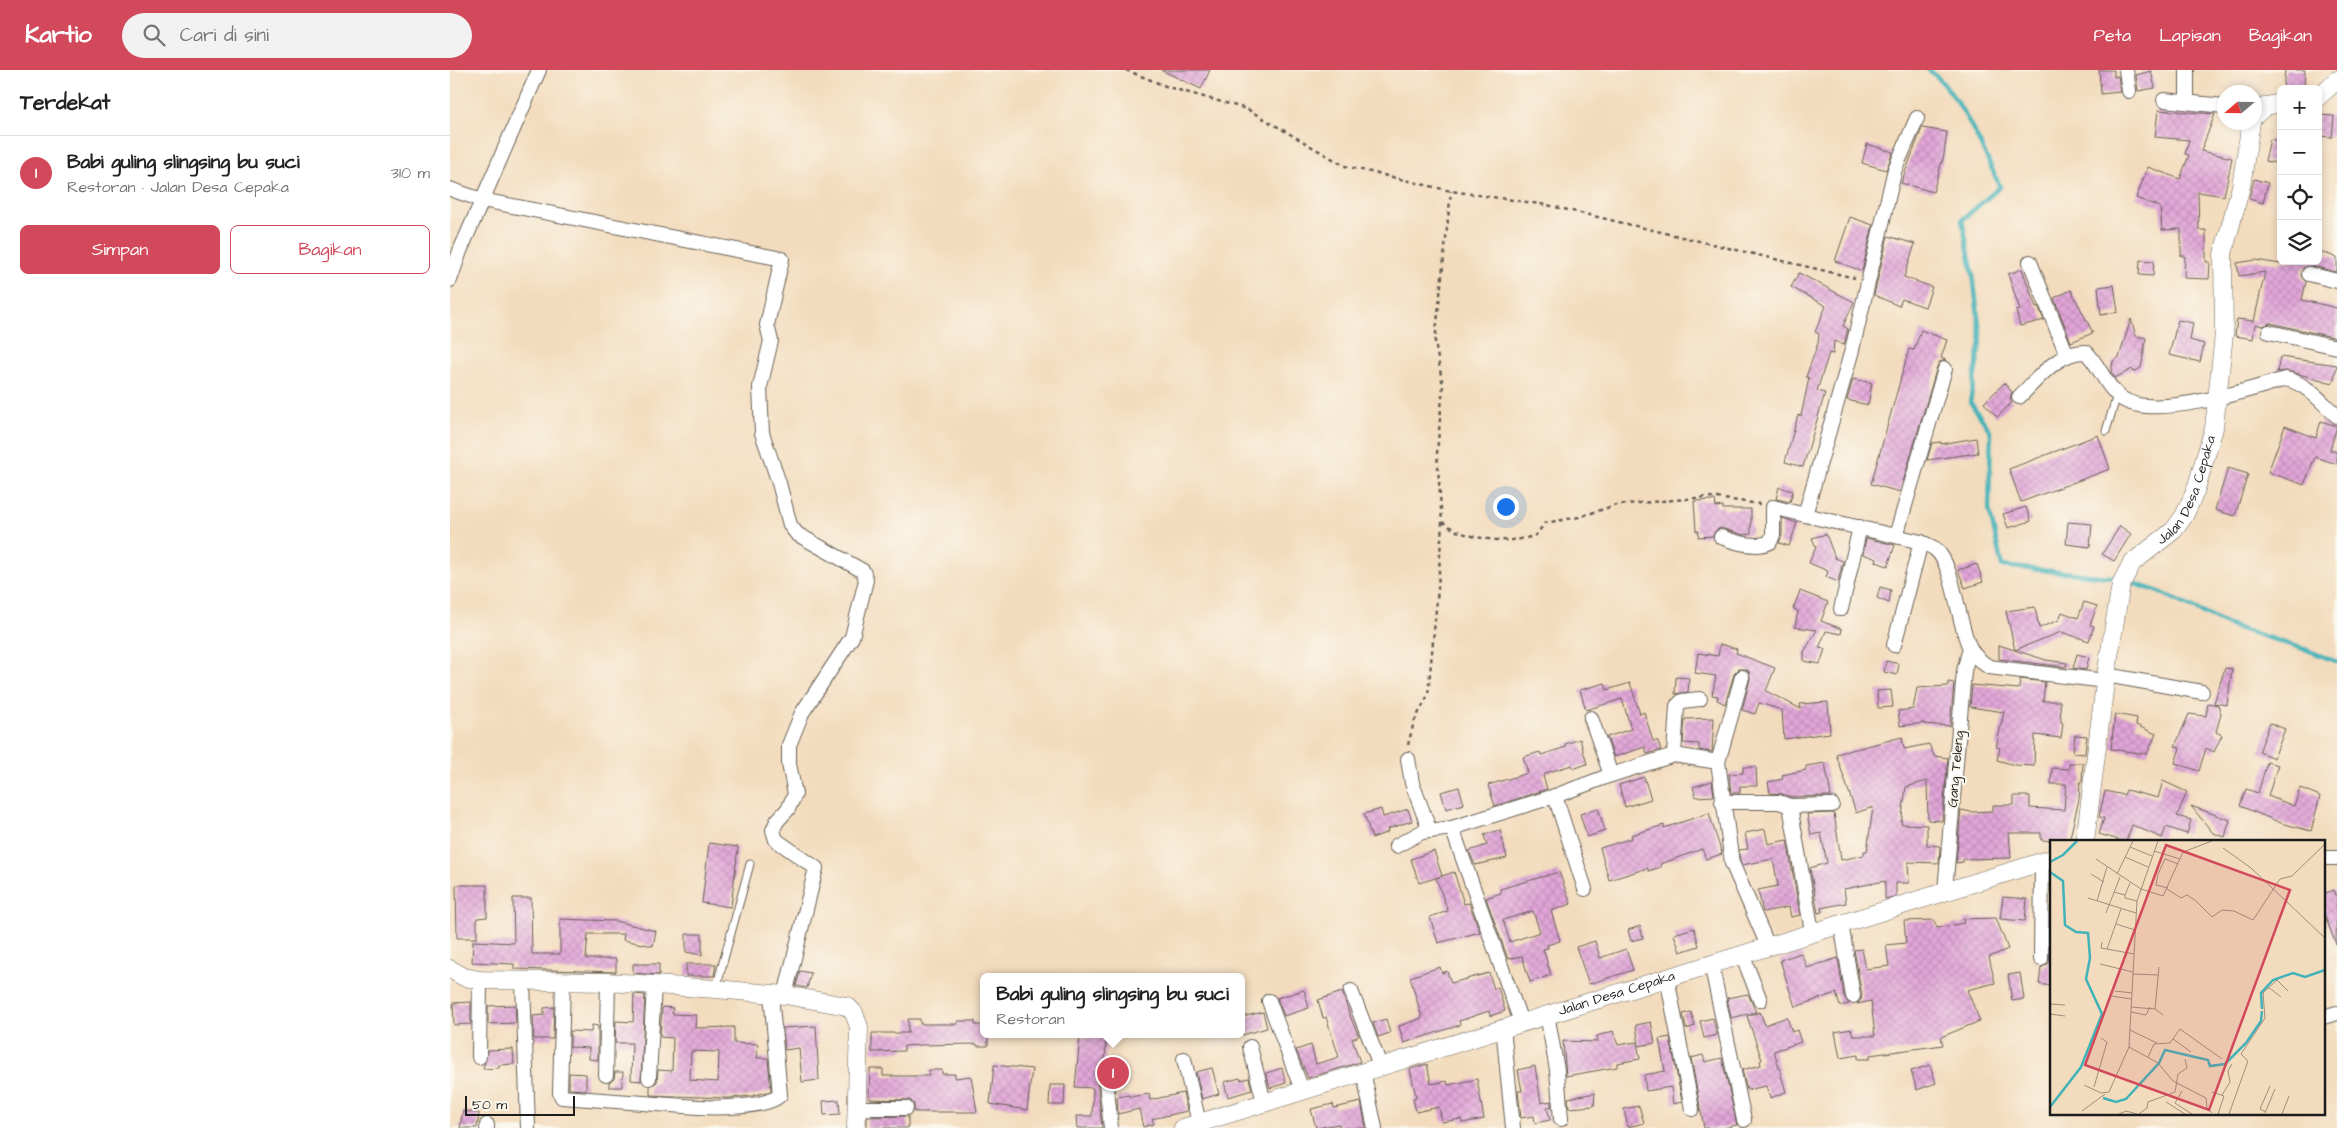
<!DOCTYPE html>
<html lang="id">
<head>
<meta charset="utf-8">
<style>
	body { margin:0; font-family:"Architects Daughter",sans-serif; background:#f2f2f2; color:#222 }
	.controls { position:absolute; right:15px; top:15px; display:grid; overflow:hidden; border-radius:8px; box-shadow:0 2px 8px #0003 }
	.controls button { width:45px; height:45px; display:grid; place-items:center; padding:0; border:0; border-bottom:1px solid #e0e0e0; background:#fff; color:#222; font:25px sans-serif }
	.compass { position:absolute; left:1767px; top:15px; width:45px; height:45px; border-radius:50%; background:#fff; box-shadow:0 2px 8px #0003; rotate:250deg }
	.scale { position:absolute; left:15px; bottom:12px; width:110px; box-sizing:border-box; padding-left:5px; border:2px solid #1c1c1c; border-top:0; font-size:14px; line-height:18px; white-space:nowrap; color:#1c1c1c; -webkit-text-stroke:4px #fbf7ec; paint-order:stroke }
	.you { position:absolute; left:1055px; top:436px; width:18px; height:18px; margin:-12px; border:4px solid #fff; border-radius:50%; background:#1a73e8; box-shadow:0 0 0 8px #1a73e833 }
	.badge { display:grid; place-items:center; width:32px; height:32px; border-radius:50%; background:#d1495b; color:#fff; font-size:16px; font-weight:700 }
	.pin { position:absolute; translate:-50% -50%; border:2px solid #fff; box-shadow:0 1px 5px #0006 }
	.popup { position:absolute; left:530px; top:903px; width:265px; height:65px; box-sizing:border-box; display:grid; place-content:center; border-radius:8px; background:#fff; filter:drop-shadow(0 1px 4px #0005); font-size:16px; white-space:nowrap; color:#767676 }
	.popup b { font-size:19px; color:#222 }
	.popup::after { content:''; position:absolute; left:50%; top:100%; margin-left:-10px; border:10px solid transparent; border-top-color:#fff }
	.list { margin:0; padding:0; list-style:none }
	h2 { display:flex; justify-content:space-between; align-items:center; height:65px; margin:0; padding:0 20px; font-size:21px }
	h2 small { font-size:16px; font-weight:400; color:#767676 }
	.list li { display:grid; grid-template-columns:32px 1fr auto; gap:15px; align-items:center; box-sizing:border-box; height:75px; padding:0 20px; border-top:1px solid #e0e0e0 }
	.list b { display:block; font-size:19px; white-space:nowrap }
	.list p { margin:0; font-size:16px; white-space:nowrap; color:#767676 }
	.list em { font-size:16px; font-style:normal; color:#767676 }
	.actions { display:flex; gap:10px; padding:15px 20px }
	.actions a { flex:1; padding:11px 0; border:1px solid #d1495b; border-radius:8px; text-align:center; font-size:18px; color:#d1495b }
	.actions .main { background:#d1495b; color:#fff }
	.icon { flex:none; width:28px; height:28px; fill:none; stroke:currentColor; stroke-width:2; stroke-linecap:round; stroke-linejoin:round }
	.map { position:relative; flex:none; width:1887px; height:1058px; overflow:hidden }
	header { display:flex; align-items:center; gap:30px; box-sizing:border-box; height:70px; padding:0 25px; background:#d1495b; color:#fff }
	header strong { font-size:24px }
	nav { display:flex; gap:28px; margin-inline-start:auto; font-size:18px }
	.search { width:350px; height:45px; background:#f2f2f2; display:flex; align-items:center; gap:12px; box-sizing:border-box; padding:0 18px; border-radius:28px; color:#767676; font-size:19px }
	main { display:flex }
	aside { flex:1; background:#fff }
	.map>svg:first-child { display:block }
	.lines { fill:none; stroke-linecap:round; stroke-linejoin:round }
	.stream { stroke:#42b2b9; stroke-width:4.5 }
	.building { fill:url(#building-cross-hatch); fill-rule:evenodd }
	.service-casing { stroke:#675f54; stroke-width:9 }
	.minor-casing { stroke:#675f54; stroke-width:16 }
	.tertiary-casing { stroke:#675f54; stroke-width:19 }
	.path { stroke:#675f54; stroke-width:2.5; stroke-dasharray:4 4; stroke-linecap:butt }
	.service { stroke:#fff; stroke-width:7 }
	.minor { stroke:#fff; stroke-width:14 }
	.tertiary { stroke:#fff; stroke-width:18 }
	.labels { text-anchor:middle; dominant-baseline:central; stroke-width:4; stroke-linejoin:round; paint-order:stroke }
	.street-label { font-size:14px; fill:#1c1c1c; stroke:#fbf7ec }
	.inset-river { fill:none; stroke:#42b2b9; stroke-width:2.5 }
	.inset-road { fill:none; stroke:#9d8f7d; stroke-width:1 }
	.view { fill:#d1495b; fill-opacity:0.15; stroke:#d1495b; stroke-width:2.5 }
	.inset-edge { fill:none; stroke:#1c1c1c; stroke-width:2.5 }
</style>
</head>
<body>
<header>
<strong>Kartio</strong>
<div class="search"><svg class="icon" aria-label="search" viewBox="0 0 24 24"><circle cx="10" cy="10" r="6"/><path d="M15 15l6 6"/></svg>Cari di sini</div>
<nav><a>Peta</a><a>Lapisan</a><a>Bagikan</a></nav>
</header>
<main>
<aside>
<h2>Terdekat<small></small></h2>
<ul class="list">
<li><span class="badge">1</span><div><b>Babi guling slingsing bu suci</b><p>Restoran · Jalan Desa Cepaka</p></div><em>310 m</em></li>
</ul>
<div class="actions"><a class="main">Simpan</a><a>Bagikan</a></div>
</aside>
<div class="map">
<svg width="1887" height="1058" viewBox="0 0 1887 1058">
	<defs>
		<pattern id="building-cross-hatch" width="8" height="8" patternUnits="userSpaceOnUse" patternTransform="scale(1.25)"><rect width="8" height="8" fill="#e1a5d8"/><path d="M0 0l8 8M0 8l8-8" fill="none" stroke="#c08db9"/></pattern>
	</defs>
	<rect width="100%" height="100%" fill="#fbf7ec"/>
	<filter id="ink" filterUnits="userSpaceOnUse"><feTurbulence type="fractalNoise" baseFrequency=".02" numOctaves="2"/><feDisplacementMap in="SourceGraphic" scale="10" xChannelSelector="R" yChannelSelector="G"/><feConvolveMatrix kernelMatrix="1 2 1 2 8 2 1 2 1" color-interpolation-filters="sRGB"/></filter>
	<filter id="wash" filterUnits="userSpaceOnUse"><feTurbulence type="fractalNoise" baseFrequency=".0096" numOctaves="4" result="noise"/><feDisplacementMap in="SourceGraphic" scale="20" xChannelSelector="R" yChannelSelector="G"/><feGaussianBlur stdDeviation="1.12" result="paint"/><feColorMatrix in="noise" values="0 0 0 0 0 0 0 0 0 0 0 0 0 0 0 0 0 1.4 0 .05"/><feComposite in="paint" operator="in"/></filter>
	<g filter="url(#wash)">
		<rect width="100%" height="100%" fill="#f3dcbd"/>
		<g class="lines">
			<g class="stream">
				<path d="M 1479,0 C 1509,22 1535,83 1550,117 L 1512,150 L 1523,204 L 1531,271 L 1520,332 L 1541,362 L 1539,439 L 1552,496 L 1670,508"/>
				<polyline points="1677,511 1712,523 1778,555 1857,580 1887,592"/>
			</g>
		</g>
		<g id="blocks">
			<g class="building">
				<polygon points="711,0 760,0 751,19"/>
				<polygon points="1649,0 1664,0 1664,7 1668,6 1670,22 1651,24"/>
				<polygon points="1835,0 1855,0 1854,19 1833,19"/>
				<polygon points="1701,1 1705,18 1688,21 1686,5"/>
				<polygon points="1708,40 1765,44 1751,81 1782,88 1774,126 1748,122 1749,160 1756,160 1756,192 1760,192 1759,209 1734,208 1735,186 1731,186 1731,159 1712,160 1710,137 1686,128 1698,97 1730,109 1739,85 1735,84 1739,70 1705,67"/>
				<polygon points="1868,45 1884,46 1882,67 1868,66"/>
				<polygon points="1472,58 1497,62 1494,85 1483,122 1451,113"/>
				<polygon points="1820,69 1831,72 1831,94 1815,91"/>
				<polygon points="1417,74 1443,82 1436,100 1412,93"/>
				<polygon points="1804,109 1818,113 1813,133 1799,129"/>
				<polygon points="1400,147 1423,155 1412,201 1385,191"/>
				<polygon points="1438,166 1465,174 1454,207 1482,217 1475,237 1452,229 1449,236 1424,225"/>
				<polygon points="1870,181 1887,188 1887,202 1861,196 1853,198 1851,206 1856,212 1852,230 1887,238 1887,268 1820,253 1813,256 1805,254 1803,269 1785,266 1787,249 1804,251 1815,202 1789,206 1787,193 1806,190 1830,194 1830,191 1868,191"/>
				<polygon points="1690,190 1704,191 1703,206 1689,205"/>
				<polygon points="1572,199 1586,237 1588,236 1594,250 1570,256 1566,241 1570,240 1558,204"/>
				<polygon points="1349,203 1404,232 1393,256 1398,259 1394,275 1384,271 1383,284 1379,283 1367,321 1375,323 1353,397 1335,392 1348,345 1351,346 1359,308 1356,307 1368,273 1369,264 1365,262 1376,236 1341,217"/>
				<polygon points="1664,215 1668,242 1651,245 1648,217"/>
				<polygon points="1621,220 1643,263 1621,272 1604,228"/>
				<polygon points="1681,249 1686,266 1696,268 1691,298 1684,302 1682,299 1665,308 1661,302 1663,291 1669,287"/>
				<polygon points="1728,250 1743,253 1740,270 1754,274 1750,292 1719,285"/>
				<polygon points="1471,260 1497,270 1491,288 1496,290 1489,292 1487,297 1450,422 1421,414 1459,279 1464,280"/>
				<polygon points="1830,287 1887,295 1883,313 1837,301 1827,302"/>
				<polygon points="1403,309 1422,313 1418,335 1397,330"/>
				<polygon points="1554,313 1562,322 1560,329 1562,332 1547,347 1534,333"/>
				<polygon points="1871,351 1887,356 1880,380 1887,382 1887,394 1865,387 1854,415 1818,402 1835,356 1866,368"/>
				<polygon points="1648,365 1660,399 1571,432 1559,399"/>
				<polygon points="1526,368 1528,383 1477,390 1482,373 1491,372 1491,374"/>
				<polygon points="1778,398 1798,404 1785,446 1765,440"/>
				<polygon points="1329,417 1343,421 1340,432 1326,429"/>
				<polygon points="1265,430 1266,437 1273,436 1273,439 1301,439 1301,464 1294,465 1270,458 1265,461 1263,466 1248,467 1249,461 1246,461 1244,431"/>
				<polygon points="1576,437 1581,451 1558,458 1553,444"/>
				<polygon points="1332,448 1347,453 1339,476 1329,473 1332,465"/>
				<polygon points="1618,452 1642,454 1640,477 1616,474"/>
				<polygon points="1670,456 1681,464 1664,491 1652,484"/>
				<polygon points="1376,464 1385,488 1393,491 1388,512 1376,507 1378,501 1359,493 1366,477 1362,468"/>
				<polygon points="1416,468 1445,475 1438,496 1426,492 1427,489 1413,484"/>
				<polygon points="1527,494 1533,512 1515,518 1508,500"/>
				<polygon points="1430,517 1441,520 1439,533 1427,528"/>
				<polygon points="1350,521 1378,532 1371,551 1392,559 1391,564 1376,561 1369,578 1375,579 1370,594 1354,591 1354,582 1367,560 1345,557 1348,541 1343,539"/>
				<polygon points="1634,532 1647,536 1640,555 1644,556 1639,571 1611,562 1565,580 1556,541 1585,537 1589,558 1609,550 1612,542 1628,548"/>
				<polygon points="1270,574 1287,579 1286,583 1325,598 1316,621 1351,639 1350,634 1378,632 1380,663 1334,669 1332,640 1309,633 1305,644 1292,640 1300,609 1299,601 1295,599 1289,599 1284,604 1275,634 1267,630 1268,626 1262,625 1266,606 1245,603 1248,583 1268,586"/>
				<polygon points="1549,575 1596,590 1617,593 1616,597 1549,589"/>
				<polygon points="1627,584 1639,587 1636,600 1623,598"/>
				<polygon points="1436,591 1449,594 1447,605 1434,602"/>
				<polygon points="1775,598 1782,599 1777,635 1764,633"/>
				<polygon points="1226,607 1239,608 1238,622 1225,624"/>
				<polygon points="1570,609 1595,612 1593,631 1610,631 1611,652 1613,653 1611,668 1585,665 1584,696 1565,695 1547,690 1550,678 1546,677 1554,642 1520,637 1522,615 1569,619"/>
				<polygon points="1498,612 1504,613 1500,656 1474,654 1474,653 1450,656 1448,641 1463,639 1467,618 1498,616"/>
				<polygon points="1155,613 1157,620 1180,613 1190,644 1194,642 1203,671 1208,671 1211,680 1197,684 1195,677 1164,687 1157,667 1181,659 1172,629 1136,640 1130,620"/>
				<polygon points="1441,620 1443,637 1428,638 1427,621"/>
				<polygon points="1758,633 1768,635 1771,644 1766,662 1772,665 1764,682 1756,678 1749,701 1725,693 1730,678 1725,676 1739,644 1756,646"/>
				<polygon points="1665,644 1687,648 1686,655 1706,664 1697,684 1661,679"/>
				<polygon points="1264,648 1262,682 1249,680 1249,674 1233,673 1235,649"/>
				<polygon points="1820,653 1835,659 1824,688 1809,682"/>
				<polygon points="1625,665 1637,666 1635,684 1623,683"/>
				<polygon points="1452,667 1454,679 1479,674 1484,686 1498,688 1492,751 1478,750 1477,711 1456,717 1451,754 1477,755 1477,775 1490,776 1489,793 1458,792 1459,813 1446,813 1446,826 1435,829 1435,811 1394,819 1396,833 1371,838 1372,842 1368,843 1360,798 1377,793 1371,763 1361,765 1357,744 1384,743 1391,790 1414,785 1414,781 1417,781 1423,737 1406,743 1386,684"/>
				<polygon points="1130,669 1137,694 1123,699 1122,695 1096,703 1093,706 1097,719 1045,736 1038,715 1078,703 1073,687 1090,682 1091,685 1116,677 1115,674"/>
				<polygon points="1817,692 1828,695 1818,726 1844,736 1850,718 1870,726 1861,761 1831,753 1790,736 1796,719 1808,723"/>
				<polygon points="1375,693 1381,726 1341,727 1332,724 1320,723 1318,712 1333,709 1332,705 1356,700 1356,696"/>
				<polygon points="1619,693 1633,693 1632,712 1630,712 1629,729 1619,772 1591,770 1591,763 1559,763 1561,788 1513,789 1513,792 1506,793 1511,740 1521,742 1543,741 1543,735 1564,735 1564,726 1580,726 1580,738 1614,740 1616,714 1601,714 1602,698 1619,699"/>
				<polygon points="1293,697 1306,697 1307,716 1290,716 1290,723 1281,723 1279,704 1293,703"/>
				<polygon points="1194,707 1201,729 1175,737 1169,715"/>
				<polygon points="1262,711 1264,726 1246,727 1243,717"/>
				<polygon points="1713,711 1737,722 1727,746 1741,750 1737,764 1716,757 1712,768 1682,755 1676,772 1649,764 1654,748 1649,747 1655,721 1674,725 1676,720 1708,728"/>
				<polygon points="1009,717 1014,734 996,739 991,722"/>
				<polygon points="1741,736 1780,750 1775,767 1763,763"/>
				<polygon points="1148,738 1155,761 1137,767 1130,744"/>
				<polygon points="931,739 933,747 958,739 962,751 937,759 938,762 922,768 914,744"/>
				<polygon points="1259,743 1272,784 1256,789 1252,779 1210,794 1211,797 1198,801 1198,798 1159,810 1150,778 1182,768 1181,765 1214,755 1214,758"/>
				<polygon points="1315,759 1318,774 1337,770 1350,845 1341,847 1339,837 1313,842 1308,820 1328,816 1323,789 1292,795 1290,791 1289,780 1298,779 1295,763"/>
				<polygon points="1050,760 1057,788 1025,795 1019,781 1037,775 1034,765"/>
				<polygon points="259,773 288,777 281,837 252,833"/>
				<polygon points="984,781 992,806 969,813 961,789"/>
				<polygon points="1004,802 1014,834 1019,833 1030,862 988,873 980,847 998,841 986,808"/>
				<path d="M 1109,802 L 1121,834 L 1101,841 L 1110,871 L 1097,875 L 1098,878 L 1093,879 L 1101,905 L 1080,912 L 1072,886 L 1058,889 L 1036,828 L 1051,823 L 1050,819 ZM 1083,841 L 1090,862 L 1060,872 L 1053,850 Z"/>
				<polygon points="6,815 37,815 37,847 27,848 27,868 7,868"/>
				<polygon points="1884,820 1887,827 1886,874 1873,841 1873,824"/>
				<polygon points="1553,827 1577,829 1575,851 1550,849"/>
				<polygon points="63,828 81,828 82,884 110,884 110,849 165,851 206,861 203,876 173,870 174,864 138,864 136,889 166,889 166,902 64,899 64,894 22,892 23,871 64,873"/>
				<polygon points="1546,848 1558,879 1539,887 1545,913 1517,920 1530,951 1491,967 1493,975 1420,985 1420,989 1408,989 1408,985 1390,988 1385,962 1401,959 1403,966 1425,966 1421,931 1407,934 1411,930 1412,925 1404,880 1412,879 1416,899 1439,896 1436,875 1456,873 1454,851 1484,850 1487,858 1514,853 1513,849"/>
				<polygon points="1190,856 1193,868 1181,871 1178,860"/>
				<polygon points="1244,858 1249,876 1230,882 1224,864"/>
				<polygon points="236,864 252,864 252,885 236,882"/>
				<polygon points="1145,871 1150,888 1176,879 1183,900 1139,914 1126,877"/>
				<polygon points="1600,880 1601,916 1589,914 1591,898 1599,893"/>
				<polygon points="1351,883 1357,898 1388,888 1394,927 1399,934 1390,936 1386,923 1345,937 1330,890"/>
				<polygon points="183,894 209,894 209,905 183,903"/>
				<polygon points="236,894 266,894 264,906 236,906"/>
				<polygon points="990,897 992,903 997,901 1001,913 1039,903 1044,919 1048,917 1055,941 1040,946 1039,941 1009,951 1010,955 954,973 949,956 972,948 960,907"/>
				<polygon points="350,901 361,903 357,918 346,916"/>
				<polygon points="1570,903 1574,929 1562,931 1558,905"/>
				<polygon points="854,920 859,938 834,946 827,928"/>
				<polygon points="892,922 900,946 909,966 902,969 910,992 858,1008 846,980 861,975 866,994 889,987 876,947 873,948 868,930"/>
				<polygon points="184,924 195,925 191,1011 181,1010 182,973 165,973 166,951 183,952"/>
				<polygon points="1298,924 1306,942 1281,948 1277,928"/>
				<polygon points="21,932 21,954 4,955 3,933"/>
				<polygon points="65,935 66,953 38,954 38,936"/>
				<polygon points="104,937 103,969 84,969 83,946 94,945 94,938"/>
				<path d="M 212,937 L 223,938 L 222,944 L 246,945 L 245,958 L 284,957 L 284,973 L 308,974 L 307,988 L 318,988 L 321,1021 L 302,1026 L 278,1028 L 200,1025 L 200,1016 L 207,1012 L 208,1000 L 222,1001 L 223,968 L 210,967 ZM 241,981 L 269,982 L 268,1012 L 240,1010 Z"/>
				<polygon points="813,942 817,958 792,965 792,947"/>
				<polygon points="1241,942 1245,956 1236,959 1233,944"/>
				<polygon points="1310,942 1315,955 1337,947 1342,962 1347,960 1351,972 1324,981 1336,1022 1320,1028 1316,1016 1297,1020 1292,1000 1311,995 1310,991 1312,990 1297,946"/>
				<polygon points="1263,948 1267,965 1254,968 1250,951"/>
				<polygon points="458,949 470,949 470,954 508,954 508,951 525,951 525,955 534,955 534,964 538,964 538,976 527,976 527,974 470,975 454,976 454,981 422,982 422,963 458,963"/>
				<polygon points="936,949 940,963 928,967 923,953"/>
				<polygon points="1201,952 1205,973 1189,976 1186,955"/>
				<polygon points="142,955 148,956 148,990 139,989 139,978 120,977 120,961 141,962"/>
				<polygon points="366,956 369,1010 352,1012 349,978 335,980 333,958"/>
				<polygon points="1163,961 1168,975 1187,972 1190,989 1167,993 1167,997 1116,1006 1113,971 1148,972 1147,966"/>
				<polygon points="630,967 656,969 655,992 650,994 646,1001 652,1058 627,1058 626,1046 642,1046 643,1018 625,1017"/>
				<polygon points="1220,967 1232,1032 1223,1034 1221,1017 1196,1021 1194,1005 1215,1001 1209,969"/>
				<polygon points="63,979 64,994 49,995 49,998 33,999 38,980"/>
				<polygon points="1253,985 1255,992 1272,988 1287,1055 1273,1058 1254,1058 1241,988"/>
				<polygon points="977,994 981,1014 997,1011 998,1015 1027,1009 1034,1049 1012,1053 1011,1049 992,1052 989,1037 966,1042 963,1028 966,1027 960,999"/>
				<polygon points="544,995 582,999 577,1040 540,1034"/>
				<polygon points="1480,995 1486,1013 1467,1020 1461,1001"/>
				<polygon points="1085,996 1091,1033 1101,1031 1101,1037 1097,1037 1100,1050 1085,1053 1084,1046 1071,1048 1068,1021 1072,1021 1068,1000"/>
				<polygon points="762,998 769,1024 752,1029 746,1002"/>
				<polygon points="832,998 836,1013 820,1018 816,1003"/>
				<polygon points="420,999 433,999 433,1006 479,1006 479,1000 492,1000 492,1004 505,1004 505,1008 521,1006 527,1042 464,1042 464,1034 460,1030 419,1029"/>
				<polygon points="165,1002 173,1002 172,1017 159,1017 159,1013 164,1009"/>
				<polygon points="119,1003 136,1004 136,1020 119,1019"/>
				<polygon points="790,1008 791,1010 799,1008 802,1020 778,1027 774,1012"/>
				<polygon points="600,1015 615,1015 614,1035 599,1035"/>
				<polygon points="733,1023 737,1041 702,1049 704,1054 693,1057 689,1039 668,1044 667,1027 679,1025 680,1027 699,1024 700,1030"/>
				<polygon points="1145,1023 1144,1036 1119,1038 1118,1028"/>
				<polygon points="389,1030 390,1044 374,1045 373,1031"/>
				<polygon points="911,1032 916,1058 890,1058 889,1054 866,1058 861,1039 883,1034 884,1038"/>
				<polygon points="1189,1036 1194,1053 1178,1057 1174,1039"/>
				<polygon points="13,1041 29,1043 27,1058 10,1058"/>
				<polygon points="458,1046 458,1058 417,1058 417,1047"/>
			</g>
		</g>
	</g>
	<g filter="url(#ink)">
		<use href="#blocks" fill-opacity="0" stroke="#675f54" stroke-width="1"/>
		<g class="lines">
			<g class="service-casing">
				<g id="service">
					<polyline points="1656,361 1667,325"/>
					<polyline points="266,918 300,794"/>
				</g>
			</g>
			<g class="minor-casing">
				<g id="minor">
					<polyline points="1676,0 1679,21"/>
					<polyline points="1737,0 1737,32"/>
					<polyline points="1714,30 1774,36"/>
					<path d="M 1467,48 L 1445,99 L 1402,280 L 1355,445 L 1471,472 C 1475,474 1481,476 1485,479 C 1504,493 1508,555 1520,578 C 1524,586 1531,592 1539,597 L 1656,611"/>
					<polyline points="0,119 32,130 332,189 317,255 321,271 310,317 312,363 329,413 340,455 347,464 413,501 416,510 402,567 352,643 339,675 339,694 345,724 338,739 327,751 323,760 326,770 366,798 335,925"/>
					<polyline points="1580,192 1617,285"/>
					<polyline points="1859,204 1887,211"/>
					<polyline points="0,210 10,181 89,0"/>
					<polyline points="1819,262 1887,277"/>
					<path d="M 1569,327 C 1588,309 1608,281 1636,282 C 1650,296 1656,317 1671,328 C 1701,351 1800,320 1835,309 C 1857,313 1871,332 1887,346"/>
					<polyline points="1446,466 1495,299"/>
					<path d="M 1271,467 C 1284,472 1306,479 1320,472 L 1323,465 L 1323,437 L 1355,445"/>
					<polyline points="1391,539 1410,457"/>
					<polyline points="1444,575 1471,472"/>
					<polyline points="1656,605 1752,622"/>
					<polyline points="1292,607 1268,692 1282,793 1318,876"/>
					<polyline points="1141,648 1161,705"/>
					<polyline points="1224,685 1227,636 1232,631 1250,629"/>
					<polyline points="958,689 962,713 980,761"/>
					<polyline points="1105,726 1135,819"/>
					<polyline points="1272,732 1329,732 1340,736 1362,862"/>
					<polyline points="1340,736 1382,735"/>
					<polyline points="1002,758 1071,952"/>
					<polyline points="946,776 972,762 1002,758 1105,726 1161,705 1224,685 1268,692"/>
					<polyline points="1873,788 1887,788"/>
					<polyline points="1495,821 1514,601 1520,578"/>
					<polyline points="1391,853 1403,926"/>
					<polyline points="1292,884 1310,930"/>
					<polyline points="1591,889 1592,791"/>
					<polyline points="1261,893 1294,1050"/>
					<polyline points="1217,907 1242,1039"/>
					<polyline points="73,912 78,1058"/>
					<path d="M 113,913 L 110,1023 L 112,1027 L 248,1037 C 267,1038 317,1038 330,1025 L 321,924"/>
					<polyline points="901,921 930,995"/>
					<polyline points="819,931 852,1020"/>
					<polyline points="1097,944 1107,1000 1111,1049"/>
					<polyline points="1873,947 1887,943"/>
					<polyline points="1053,957 1063,1058"/>
					<polyline points="800,977 814,1032"/>
					<polyline points="29,987 30,910"/>
					<polyline points="734,989 749,1053"/>
					<polyline points="655,1001 661,1058"/>
					<polyline points="913,1001 925,1058"/>
					<polyline points="156,1005 158,912"/>
					<polyline points="199,1008 204,914"/>
					<polyline points="407,1038 456,1038"/>
					<polyline points="37,1058 37,1055"/>
				</g>
			</g>
			<g class="tertiary-casing">
				<g id="tertiary">
					<polyline points="1868,27 1887,10"/>
					<polyline points="1804,46 1816,36 1831,33"/>
					<path id="s1" d="M 1635,772 L 1656,605 L 1671,514 L 1682,493 L 1724,460 L 1734,446 L 1745,422 L 1764,358 L 1774,264 L 1773,184 L 1791,116 L 1801,52"/>
					<polyline points="0,899 14,907 30,910 158,912 266,919 335,925 397,936 404,943 409,957 406,1058"/>
					<path id="s2" d="M 733,1058 L 1601,789"/>
				</g>
			</g>
			<g class="path">
				<polyline points="676,0 718,17 797,39 895,96 1001,121 1097,135 1405,208"/>
				<path d="M 992,452 C 998,455 1003,460 1010,462 C 1030,470 1065,474 1086,465 L 1095,453 L 1129,447 L 1166,435 L 1259,427 L 1310,434"/>
				<polyline points="958,675 964,652 978,625 988,518 992,452 987,383 993,316 985,272 1001,121"/>
			</g>
			<use href="#service" class="service"/>
			<use href="#minor" class="minor"/>
			<use href="#tertiary" class="tertiary"/>
		</g>
	</g>
	<g class="labels">
		<g class="street-label">
			<text stroke="none"><textPath href="#s1" startOffset="379">Jalan Desa Cepaka</textPath></text>
			<text transform="translate(1506 699) rotate(-85)">Gang Teleng</text>
			<text stroke="none"><textPath href="#s2" startOffset="454">Jalan Desa Cepaka</textPath></text>
		</g>
	</g>
	<g transform="translate(1600 770)">
		<rect width="275" height="275" fill="#f3dcbd"/>
		<path class="inset-river" d="M 0,22 L 13,15 L 27,1M 0,32 L 13,41 L 15,85 L 26,92 L 38,93 L 40,118 L 36,139 L 52,174 L 31,227 L 0,267M 212,169 L 211,153 L 223,140 L 243,133 L 255,137 L 275,130M 53,258 L 66,262 L 76,259 L 109,223 L 115,210 L 158,220 L 160,226 L 175,224 L 196,203 L 211,181 L 212,171"/>
		<path class="inset-road" d="M 108,1 L 87,61 L 79,207 L 108,223 L 123,241 L 156,258 L 157,268 L 162,273M 80,7 L 102,16M 173,8 L 201,28 L 275,98M 104,11 L 130,19M 75,17 L 98,27M 46,19 L 91,49M 41,34 L 54,42M 67,34 L 83,1M 118,48 L 106,45 L 108,34 L 115,19 L 128,24M 91,49 L 113,56 L 133,12 L 162,1M 117,49 L 131,58 L 137,55 L 146,61 L 162,77 L 172,70 L 184,71 L 203,80 L 230,39 L 242,36 L 275,4M 64,52 L 75,55 L 80,43M 75,55 L 75,58 L 87,61M 38,58 L 86,73M 47,61 L 57,27M 56,73 L 70,37M 66,84 L 85,90M 52,102 L 51,108 L 84,114M 57,109 L 71,69M 50,124 L 83,132M 83,134 L 108,135M 218,147 L 231,157M 65,151 L 82,153M 62,156 L 81,159M 0,164 L 15,165M 81,167 L 105,169 L 113,175M 105,169 L 109,127M 81,172 L 96,175 L 100,167M 0,174 L 15,176M 80,190 L 107,203M 123,199 L 141,212M 98,217 L 104,204 L 120,203 L 130,189 L 172,219M 34,245 L 51,253 L 59,252 L 79,207M 44,247 L 57,202 L 51,198M 132,251 L 125,263 L 142,274M 162,252 L 174,256 L 168,274M 172,255 L 180,242 L 178,231 L 182,224M 116,262 L 135,274M 32,271 L 55,254M 216,272 L 210,269 L 220,246M 215,273 L 225,249M 69,274 L 76,271 L 87,274M 89,274 L 97,268 L 98,262 L 125,252 L 128,234 L 137,228 L 135,219M 179,274 L 198,221 L 191,214 L 215,178 L 213,153 L 227,140 L 238,151M 232,274 L 239,256"/>
		<path class="view" d="M 116,5 L 240,50 L 159,270 L 35,225 Z"/>
		<rect width="275" height="275" class="inset-edge"/>
	</g>
</svg>
<div class="controls">
<button>+</button>
<button>−</button>
<button><svg class="icon" aria-label="locate" viewBox="0 0 24 24"><circle cx="12" cy="12" r="6"/><path d="M12 2v4M12 18v4M2 12h4M18 12h4"/></svg></button>
<button><svg class="icon" aria-label="layers" viewBox="0 0 24 24"><path d="M12 4l9 5-9 5-9-5zM3 14l9 5 9-5"/></svg></button>
</div>
<svg class="compass" viewBox="-18 -18 36 36"><path d="M0-13l5 13h-10z" fill="#e53935"/><path d="M0 13l5-13h-10z" fill="#767676"/></svg>
<div class="scale">50 m</div>
<div class="you"></div>
<div class="pin badge" style="left:663px;top:1003px">1</div>
<div class="popup"><b>Babi guling slingsing bu suci</b>Restoran</div>
</div>
</main>
</body>
</html>
